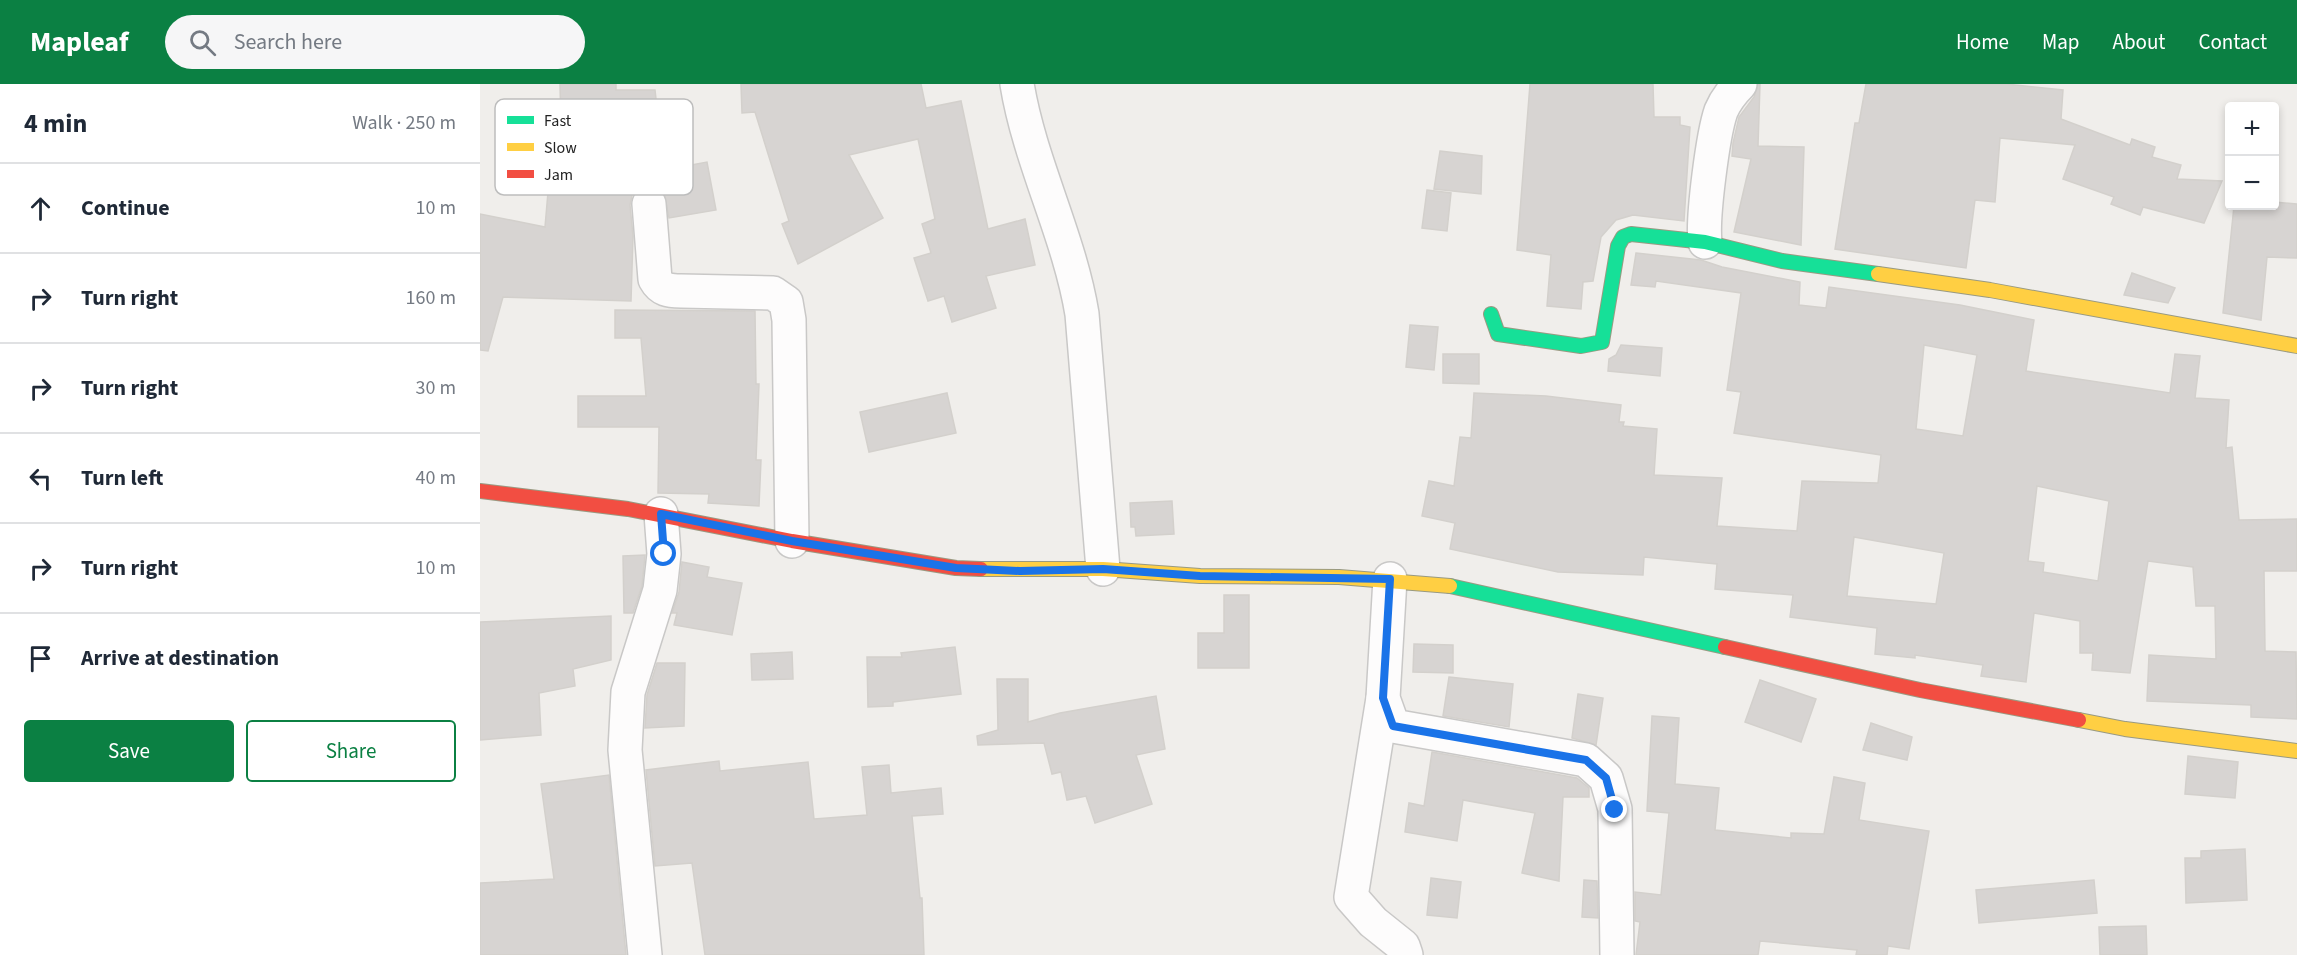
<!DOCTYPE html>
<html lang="en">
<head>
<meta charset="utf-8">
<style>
	body { margin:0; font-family:"Source Sans 3",sans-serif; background:#f6f6f7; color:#1f2937 }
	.controls { position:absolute; right:18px; top:18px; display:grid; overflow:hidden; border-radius:6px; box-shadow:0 3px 9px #0003 }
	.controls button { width:54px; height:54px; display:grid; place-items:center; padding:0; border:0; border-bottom:2px solid #e0e1e3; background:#fff; color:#1f2937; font:30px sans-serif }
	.stop { position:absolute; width:18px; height:18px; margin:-14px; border:4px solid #1a73e8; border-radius:50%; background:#fff }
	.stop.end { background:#1a73e8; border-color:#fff; box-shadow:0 2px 6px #0008 }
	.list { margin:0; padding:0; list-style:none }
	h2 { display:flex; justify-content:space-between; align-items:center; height:78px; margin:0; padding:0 24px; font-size:26px }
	h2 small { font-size:20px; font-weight:400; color:#747a83 }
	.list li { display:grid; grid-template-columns:39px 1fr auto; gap:18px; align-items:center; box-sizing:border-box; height:90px; padding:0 24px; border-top:2px solid #e0e1e3 }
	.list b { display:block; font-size:22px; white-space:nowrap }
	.list em { font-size:20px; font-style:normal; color:#747a83 }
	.actions { display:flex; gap:12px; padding:18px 24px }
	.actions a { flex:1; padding:14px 0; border:2px solid #0b8043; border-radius:6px; text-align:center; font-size:21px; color:#0b8043 }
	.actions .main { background:#0b8043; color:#fff }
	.icon { flex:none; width:33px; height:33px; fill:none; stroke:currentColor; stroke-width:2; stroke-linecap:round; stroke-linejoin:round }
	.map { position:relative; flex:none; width:1817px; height:871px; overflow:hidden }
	header { display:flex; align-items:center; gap:36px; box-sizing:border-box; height:84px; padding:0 30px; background:#0b8043; color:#fff }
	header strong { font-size:28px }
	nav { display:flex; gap:33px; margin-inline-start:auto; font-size:21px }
	.search { width:420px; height:54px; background:#f6f6f7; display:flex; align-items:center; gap:15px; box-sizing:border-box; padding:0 21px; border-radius:33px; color:#747a83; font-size:22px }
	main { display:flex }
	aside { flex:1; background:#fff }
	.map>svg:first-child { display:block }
	.building { fill:#d7d4d2; stroke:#d3d0cc; stroke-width:1.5; fill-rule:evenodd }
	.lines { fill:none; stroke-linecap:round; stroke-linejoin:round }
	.street-casing { stroke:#c9c8c7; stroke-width:36 }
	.fast-casing { stroke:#999a82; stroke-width:16 }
	.slow-casing { stroke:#999a82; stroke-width:16 }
	.jam-casing { stroke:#999a82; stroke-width:16 }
	.street { stroke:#fdfcfc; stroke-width:33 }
	.fast { stroke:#16e098; stroke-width:14 }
	.slow { stroke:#ffcf43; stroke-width:14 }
	.jam { stroke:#f24e42; stroke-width:14 }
	.route { stroke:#1a73e8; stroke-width:8 }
	.key { fill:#fff; stroke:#bdbdbd; stroke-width:1.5 }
	.key-label { font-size:16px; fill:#222 }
</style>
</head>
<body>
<header>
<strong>Mapleaf</strong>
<div class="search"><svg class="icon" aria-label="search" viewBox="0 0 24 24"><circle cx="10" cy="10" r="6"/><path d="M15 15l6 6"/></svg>Search here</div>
<nav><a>Home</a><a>Map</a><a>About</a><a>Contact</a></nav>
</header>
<main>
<aside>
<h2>4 min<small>Walk · 250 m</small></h2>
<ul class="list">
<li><svg class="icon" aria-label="ahead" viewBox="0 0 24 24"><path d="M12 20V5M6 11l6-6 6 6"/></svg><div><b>Continue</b></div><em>10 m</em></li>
<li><svg class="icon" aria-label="right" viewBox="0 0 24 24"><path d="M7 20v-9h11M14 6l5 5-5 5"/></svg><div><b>Turn right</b></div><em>160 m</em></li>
<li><svg class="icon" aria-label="right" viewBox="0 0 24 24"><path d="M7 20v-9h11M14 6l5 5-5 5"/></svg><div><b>Turn right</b></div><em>30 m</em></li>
<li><svg class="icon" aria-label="left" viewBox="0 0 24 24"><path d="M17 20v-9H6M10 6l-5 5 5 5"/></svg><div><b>Turn left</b></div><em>40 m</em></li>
<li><svg class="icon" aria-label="right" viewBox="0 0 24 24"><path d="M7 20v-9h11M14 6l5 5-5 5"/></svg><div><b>Turn right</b></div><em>10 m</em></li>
<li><svg class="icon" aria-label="arrive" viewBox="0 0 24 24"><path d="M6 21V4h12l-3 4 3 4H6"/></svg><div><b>Arrive at destination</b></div></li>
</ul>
<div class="actions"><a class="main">Save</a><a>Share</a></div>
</aside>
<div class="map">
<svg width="1817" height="871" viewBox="0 0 1817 871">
	<rect width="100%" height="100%" fill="#f0eeeb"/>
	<g class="building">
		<polygon points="80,0 136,0 136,6 175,6 184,86 227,78 236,126 189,134 184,109 176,103 167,101 159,104 152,111 150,121 153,152 151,217 23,213 8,267 0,266 0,130 65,143 70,85 82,86"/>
		<polygon points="261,0 441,0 446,24 481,17 508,145 545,135 555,181 506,192 516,224 472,238 464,212 448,217 434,174 451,169 442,140 455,135 438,55 369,71 403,134 318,180 302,140 309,137 275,28 262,29"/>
		<polygon points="1050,0 1173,0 1174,33 1200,33 1200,41 1210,43 1204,137 1153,131 1136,136 1121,153 1113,197 1103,198 1101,225 1067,222 1071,171 1037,166"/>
		<polygon points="1278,0 1280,0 1278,62 1324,63 1321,161 1254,148 1271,75 1252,72 1253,59 1259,33 1274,13"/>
		<polygon points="1386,0 1526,0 1583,6 1581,35 1650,61 1652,55 1675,63 1672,73 1701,81 1697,95 1742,97 1724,139 1663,123 1660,131 1631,120 1634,113 1583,95 1595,61 1520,54 1515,118 1495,116 1486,184 1355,165 1375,39 1379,39"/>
		<polygon points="960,67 1002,72 1001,110 954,105"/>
		<polygon points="947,106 971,109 967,147 942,144"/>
		<polygon points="1794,118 1817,120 1817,174 1787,173 1781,236 1743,229 1754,122 1794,122"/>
		<path d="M 1156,169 L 1221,176 L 1242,183 L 1320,198 L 1319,221 L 1346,224 L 1349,203 L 1480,221 L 1554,236 L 1546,287 L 1690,309 L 1695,270 L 1720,272 L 1715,314 L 1749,316 L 1746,364 L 1752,363 L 1759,436 L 1817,435 L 1817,487 L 1784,487 L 1785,567 L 1816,568 L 1817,635 L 1771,633 L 1771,621 L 1667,617 L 1669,571 L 1736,575 L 1735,522 L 1716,522 L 1713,483 L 1668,477 L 1650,589 L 1612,586 L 1613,569 L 1600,569 L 1600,537 L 1554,529 L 1546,598 L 1501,592 L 1503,581 L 1435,571 L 1435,574 L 1395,570 L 1397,544 L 1310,533 L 1313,511 L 1235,505 L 1237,480 L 1164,473 L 1163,491 L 1078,488 L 970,465 L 975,439 L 942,432 L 949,397 L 974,402 L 980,353 L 991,354 L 994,309 L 1066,312 L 1141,321 L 1139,338 L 1144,338 L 1143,342 L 1177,345 L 1174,391 L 1242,394 L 1237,442 L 1317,447 L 1322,397 L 1398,399 L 1401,371 L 1254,349 L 1261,308 L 1247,306 L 1261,209 L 1176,197 L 1175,203 L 1151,201 ZM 1444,261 L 1497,271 L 1483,352 L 1436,345 ZM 1557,402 L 1629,417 L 1618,497 L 1563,488 L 1564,479 L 1548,477 ZM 1374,453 L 1464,469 L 1456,520 L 1367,512 Z"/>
		<polygon points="1652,189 1695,204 1688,219 1644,211"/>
		<polygon points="135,226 275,227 276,300 279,300 276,376 281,376 279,422 228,419 229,410 178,409 179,343 98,343 98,312 166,312 161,254 135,254"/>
		<polygon points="930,241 958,243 954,286 926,283"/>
		<polygon points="1141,261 1182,264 1180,292 1128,287 1129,275 1136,271"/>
		<polygon points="963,270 999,270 999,300 963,299"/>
		<polygon points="467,309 476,349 389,368 380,328"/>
		<polygon points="692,417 694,450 656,452 655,443 651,443 650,419"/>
		<polygon points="165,471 162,502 153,529 144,529 143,472"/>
		<polygon points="202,478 229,483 227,493 262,499 252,551 194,541 197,529 192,529 199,508"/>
		<polygon points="744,511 769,511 769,584 718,584 718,549 744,549"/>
		<polygon points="131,532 131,576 93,585 95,602 59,609 61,651 0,656 0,538"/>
		<polygon points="934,560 973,561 973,589 933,588"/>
		<polygon points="475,563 481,610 413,618 413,622 388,623 387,573 422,573 421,569"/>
		<polygon points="312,568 313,595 272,596 271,570"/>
		<polygon points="177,579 205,579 204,642 165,644 167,611"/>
		<polygon points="969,593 1033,600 1029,643 963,632"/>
		<polygon points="517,595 548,595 548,638 580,629 676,612 685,665 656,671 672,720 615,739 606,712 587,716 581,688 572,690 564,659 498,661 497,652 518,646"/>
		<polygon points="1280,596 1336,615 1321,658 1265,638"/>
		<polygon points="1098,610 1123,614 1116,661 1092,654"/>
		<polygon points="1172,632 1199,634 1195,700 1239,704 1235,746 1311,754 1311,749 1344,750 1354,693 1385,699 1379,736 1449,747 1429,865 1408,862 1407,871 1376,871 1377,866 1280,857 1278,871 1156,871 1160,838 1155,837 1155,808 1181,811 1189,729 1167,727"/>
		<polygon points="1391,639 1432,653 1427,676 1383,666"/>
		<polygon points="952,668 1097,694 1109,704 1109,713 1083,713 1079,797 1042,789 1055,729 983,716 977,757 925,748 929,719 944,722"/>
		<polygon points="1708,672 1758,678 1755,714 1705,710"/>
		<polygon points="239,677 240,687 328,678 334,735 387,731 382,683 409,681 411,709 461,704 463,730 432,732 440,814 442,814 444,871 225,871 212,779 175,782 166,686"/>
		<polygon points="129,691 146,871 0,871 0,799 74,795 61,700"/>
		<polygon points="1765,765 1767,816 1706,819 1705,774 1721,774 1721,767"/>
		<polygon points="951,794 981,798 977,834 947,831"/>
		<polygon points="1104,796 1117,797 1118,834 1102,833"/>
		<polygon points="1614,796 1617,829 1499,839 1496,806"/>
		<polygon points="1666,842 1667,871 1620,871 1619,843"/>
	</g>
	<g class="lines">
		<g class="street-casing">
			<g id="street">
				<path d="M 537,0 C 550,79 589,151 602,230 L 623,485"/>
				<path d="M 169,120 L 175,195 C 181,206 189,207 201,207 L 293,209 L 306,218 L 309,236 L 312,457"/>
				<path d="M 1225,158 C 1222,134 1233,50 1241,27 C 1246,15 1252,8 1260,0"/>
				<polyline points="910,495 903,614 913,642 1106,676 1126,694 1135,725 1137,871"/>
				<polyline points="903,614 871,813 893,838 923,862 926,871"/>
				<polyline points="165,871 145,666 148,608 180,506 184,470 181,430"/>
			</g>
		</g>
		<g class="fast-casing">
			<g id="fast">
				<polyline points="1011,230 1018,250 1101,262 1122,258 1138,162 1143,153 1151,150 1225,158 1302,177 1398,190"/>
				<polyline points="970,502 1245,563"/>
			</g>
		</g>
		<g class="slow-casing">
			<g id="slow">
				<polyline points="1398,190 1510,206 1817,262"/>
				<polyline points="501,485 623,485 720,492 859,493 970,502"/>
				<polyline points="1599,636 1645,645 1817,667"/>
			</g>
		</g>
		<g class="jam-casing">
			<g id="jam">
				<polyline points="0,407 148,425 312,457 476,484 501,485"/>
				<polyline points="1245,563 1440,606 1599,636"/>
			</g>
		</g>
		<use href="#street" class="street"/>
		<use href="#fast" class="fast"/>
		<use href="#slow" class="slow"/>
		<use href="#jam" class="jam"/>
	</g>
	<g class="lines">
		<polyline class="route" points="184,470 181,430 312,457 476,484 540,487 623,485 720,492 910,495 903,614 913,642 1106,676 1126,694 1135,726"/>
	</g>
	<rect x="15" y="15" width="198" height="96" rx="9" class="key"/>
	<rect x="27" y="32" width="27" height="8" fill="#16e098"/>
	<rect x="27" y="59" width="27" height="8" fill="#ffcf43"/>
	<rect x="27" y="86" width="27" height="8" fill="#f24e42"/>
	<g class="key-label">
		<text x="64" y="42">Fast</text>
		<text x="64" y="69">Slow</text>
		<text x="64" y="96">Jam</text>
	</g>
</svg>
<div class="controls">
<button>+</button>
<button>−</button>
</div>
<div class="stop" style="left:184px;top:470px"></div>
<div class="stop end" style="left:1135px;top:726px"></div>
</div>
</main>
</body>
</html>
